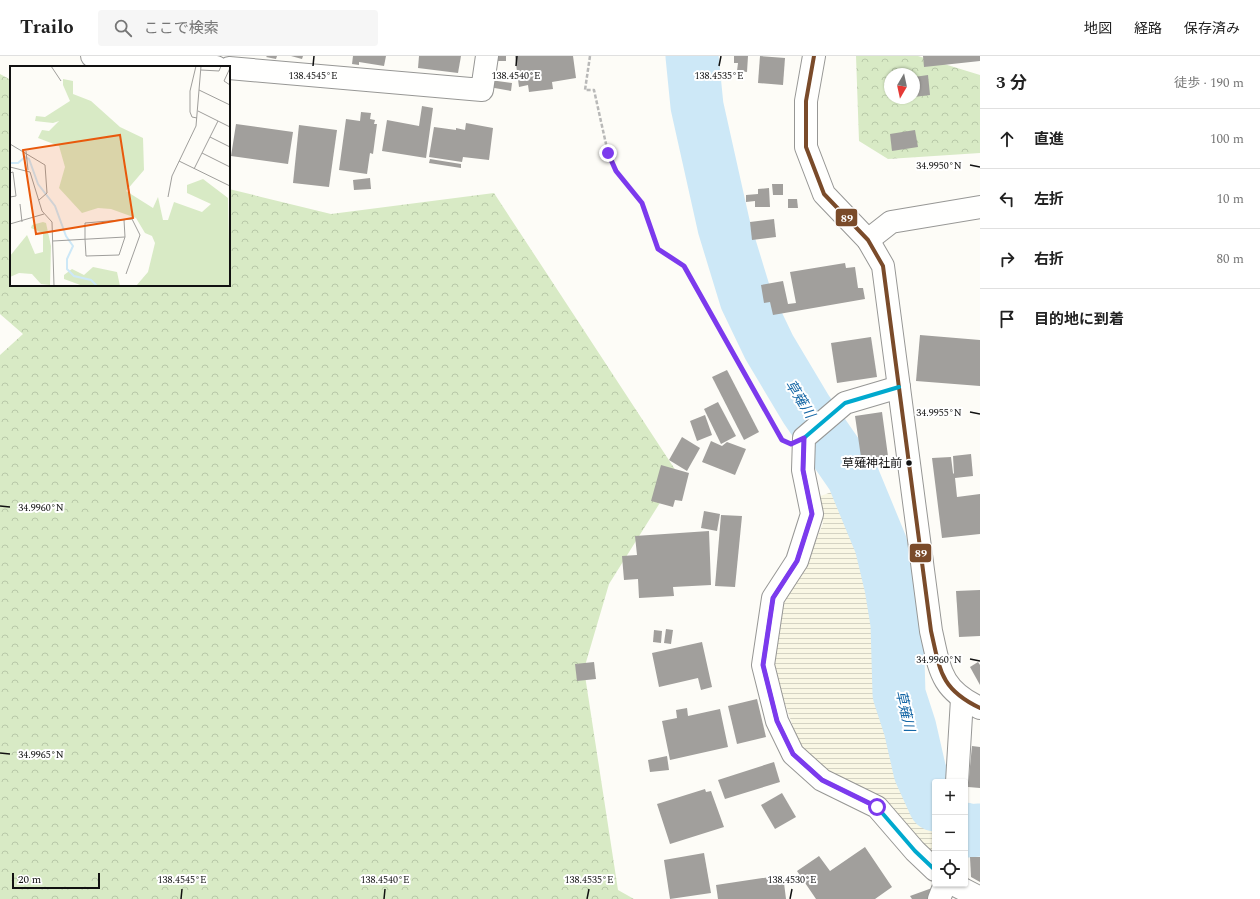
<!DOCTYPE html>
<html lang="ja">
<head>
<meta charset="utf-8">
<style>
	body { margin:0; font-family:Spectral,"Noto Sans JP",serif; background:#f6f6f6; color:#222 }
	.controls { position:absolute; right:12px; bottom:12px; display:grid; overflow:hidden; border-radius:4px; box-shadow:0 1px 3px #0004 }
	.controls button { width:36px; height:36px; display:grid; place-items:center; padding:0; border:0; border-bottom:1px solid #e0e0e0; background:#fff; color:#222; font:20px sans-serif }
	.compass { position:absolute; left:884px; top:12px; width:36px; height:36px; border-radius:50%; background:#fff; box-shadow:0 1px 3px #0004; rotate:189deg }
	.scale { position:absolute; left:12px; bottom:10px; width:88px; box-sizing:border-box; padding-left:4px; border:2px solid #111; border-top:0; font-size:11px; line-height:14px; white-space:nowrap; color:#111; -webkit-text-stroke:3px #fff; paint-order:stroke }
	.stop { position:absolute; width:12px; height:12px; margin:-9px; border:3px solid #7c3aed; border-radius:50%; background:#fff }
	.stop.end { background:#7c3aed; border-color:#fff; box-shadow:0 1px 4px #0008 }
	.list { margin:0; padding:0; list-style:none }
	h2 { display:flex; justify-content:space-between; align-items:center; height:52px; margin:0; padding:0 16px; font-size:17px }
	h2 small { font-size:13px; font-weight:400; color:#767676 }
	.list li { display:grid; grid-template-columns:26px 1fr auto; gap:12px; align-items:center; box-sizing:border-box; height:60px; padding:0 16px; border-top:1px solid #e0e0e0 }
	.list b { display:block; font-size:15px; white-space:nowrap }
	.list em { font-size:13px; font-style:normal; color:#767676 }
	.icon { flex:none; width:22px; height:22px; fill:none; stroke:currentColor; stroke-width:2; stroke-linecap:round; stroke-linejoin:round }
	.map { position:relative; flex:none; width:980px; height:843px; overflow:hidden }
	header { display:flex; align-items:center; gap:24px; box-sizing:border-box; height:56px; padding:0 20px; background:#fff; border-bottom:1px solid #e0e0e0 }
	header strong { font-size:19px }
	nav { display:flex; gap:22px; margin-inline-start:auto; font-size:14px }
	.search { width:280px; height:36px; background:#f6f6f6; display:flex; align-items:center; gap:10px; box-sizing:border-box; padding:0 14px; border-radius:4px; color:#767676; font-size:15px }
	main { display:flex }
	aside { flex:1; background:#fff }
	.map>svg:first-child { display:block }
	.farmland { fill:url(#farmland-rules) }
	.forest { fill:url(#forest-crowns); fill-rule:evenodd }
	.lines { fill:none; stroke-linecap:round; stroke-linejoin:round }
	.river { stroke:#cde8f7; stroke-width:53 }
	.building { fill:#a19f9c }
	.minor-casing { stroke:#979795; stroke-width:24 }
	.path { stroke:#b9b9b8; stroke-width:2.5; stroke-dasharray:4 2; stroke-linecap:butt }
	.minor { stroke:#fffffe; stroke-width:22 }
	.bus-1-casing { stroke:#fff; stroke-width:7 }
	.bus-2-casing { stroke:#fff; stroke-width:7 }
	.bus-1 { stroke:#7a4b2a; stroke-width:4 }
	.bus-2 { stroke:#00a9ce; stroke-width:4 }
	.route { stroke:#7c3aed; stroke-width:5 }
	.ticks { fill:none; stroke:#111; stroke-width:1.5 }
	.bus-dot { fill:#111; stroke:#fff; stroke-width:1.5 }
	.labels { text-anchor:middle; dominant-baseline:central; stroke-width:4; stroke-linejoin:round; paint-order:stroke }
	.bus-label { font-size:12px; fill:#111; stroke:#fff; text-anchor:end }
	.water-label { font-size:14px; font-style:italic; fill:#1768a6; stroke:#fff }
	.inset-river { fill:none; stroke:#cde8f7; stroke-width:2 }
	.inset-road { fill:none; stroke:#9f9e9b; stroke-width:1 }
	.view { fill:#e8590c; fill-opacity:0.15; stroke:#e8590c; stroke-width:2 }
	.inset-edge { fill:none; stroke:#111; stroke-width:2 }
	.ticks-label { font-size:10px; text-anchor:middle; fill:#111; stroke:#fff; stroke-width:4; stroke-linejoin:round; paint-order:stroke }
	.line-badge { stroke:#fff; stroke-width:1.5 }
	.badge-label { font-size:11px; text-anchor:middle; font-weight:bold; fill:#fff }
</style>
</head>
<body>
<header>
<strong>Trailo</strong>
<div class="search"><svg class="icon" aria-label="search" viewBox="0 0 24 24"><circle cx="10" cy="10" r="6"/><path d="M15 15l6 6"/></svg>ここで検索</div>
<nav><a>地図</a><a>経路</a><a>保存済み</a></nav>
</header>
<main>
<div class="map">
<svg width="980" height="843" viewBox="0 0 980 843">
	<defs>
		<pattern id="farmland-rules" width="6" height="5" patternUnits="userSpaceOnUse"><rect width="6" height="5" fill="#f9f7e4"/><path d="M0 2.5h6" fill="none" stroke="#d4d3c3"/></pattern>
		<pattern id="forest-crowns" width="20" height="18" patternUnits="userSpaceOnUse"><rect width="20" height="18" fill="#d8eac5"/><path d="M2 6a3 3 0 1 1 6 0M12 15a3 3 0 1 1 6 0" fill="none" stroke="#b8c8a8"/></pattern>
	</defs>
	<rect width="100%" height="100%" fill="#fdfcf7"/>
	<polygon class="farmland" points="837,434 873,518 884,575 885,638 910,743 935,772 935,800 828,719 799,688 772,610 781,549 810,499 823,467 818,441"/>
	<g class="forest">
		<path d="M 856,0 L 918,0 L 980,19 L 980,97 L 888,103 L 859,85 ZM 890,18 L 914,18 L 914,42 L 890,42 Z"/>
		<polygon points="0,18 11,24 11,229 229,229 229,133 331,158 494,137 678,418 609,528 584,613 618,834 634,843 0,843 0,299 23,278 0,258"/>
	</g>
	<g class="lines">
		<g class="river">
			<polyline points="692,0 697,50 724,171 746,243 769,291 806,353 853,421 881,489 891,531 897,568 899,638 910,672 920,716 935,749"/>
			<polyline points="965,773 968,775 980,774"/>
		</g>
	</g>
	<g class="building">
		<polygon points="267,0 277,0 276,3 266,1"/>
		<polygon points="291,0 303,0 302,3"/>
		<polygon points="353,0 386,0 384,10 359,6 359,9 352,8"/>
		<polygon points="419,0 461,0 458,17 418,12"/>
		<rect x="495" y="0" width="11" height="5"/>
		<polygon points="515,0 573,0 576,22 552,26 553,33 529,36 528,29 519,31"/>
		<polygon points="734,0 748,0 747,16 737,15 738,7 734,7"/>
		<polygon points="760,0 785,2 783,29 758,27"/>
		<polygon points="923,0 980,0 980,5 924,11"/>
		<polygon points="928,19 930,39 914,41 914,21"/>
		<polygon points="490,24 512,27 511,35 489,31"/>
		<polygon points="422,50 433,52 426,102 382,95 387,64 419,70"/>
		<polygon points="361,56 371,57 370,63 375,64 374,68 377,68 373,98 370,97 367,118 339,114 346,63 360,65"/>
		<polygon points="466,67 493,72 489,104 463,101 462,106 429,101 434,71 456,74 456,72 465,74"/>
		<polygon points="236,68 293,76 288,108 231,100"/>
		<polygon points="299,69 337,74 329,131 293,127"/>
		<polygon points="915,74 918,91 892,95 890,78"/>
		<polygon points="430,103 461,108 461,112 429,107"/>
		<polygon points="370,122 371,133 354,134 353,124"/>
		<polygon points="772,128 783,128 783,139 773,139"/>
		<polygon points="769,132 770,151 755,151 755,145 746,146 746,139 758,138 758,133"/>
		<polygon points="788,143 797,143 798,152 788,152"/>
		<polygon points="774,163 776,181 752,184 750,166"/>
		<polygon points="845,207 846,212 855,211 858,232 863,232 865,243 773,259 770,246 764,247 761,229 783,225 788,248 796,247 790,216"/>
		<polygon points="920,279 980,284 980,330 916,325"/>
		<polygon points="871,281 877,321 837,327 831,287"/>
		<polygon points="727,314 759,376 744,384 712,321"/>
		<polygon points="718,346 736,380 721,388 704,353"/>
		<polygon points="882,356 888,400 882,400 882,405 862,408 855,360"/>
		<polygon points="705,359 712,379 697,385 690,365"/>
		<polygon points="682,381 700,392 687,415 669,404"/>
		<polygon points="711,385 722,390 727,386 746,393 735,419 702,406"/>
		<polygon points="971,398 973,420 955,422 957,441 980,438 980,478 942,482 932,402 951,401 953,417 954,418 953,400"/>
		<polygon points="661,409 689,417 682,445 675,444 673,451 651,445"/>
		<polygon points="704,455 720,458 717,475 701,472"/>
		<polygon points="721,459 742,460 735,531 715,530"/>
		<polygon points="709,475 711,529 673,531 674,540 639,542 638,523 624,524 622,500 637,499 635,480"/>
		<polygon points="980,534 980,580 959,581 956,535"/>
		<polygon points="666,573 673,574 671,588 664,587"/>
		<polygon points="654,574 662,575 661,587 653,586"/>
		<polygon points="702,586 712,631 701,634 698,622 659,631 652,597"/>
		<polygon points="594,606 596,623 577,625 575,608"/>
		<polygon points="978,606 980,609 980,629 970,611"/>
		<polygon points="757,643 766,681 737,688 728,650"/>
		<polygon points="687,652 688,660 720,653 728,691 670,704 662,665 677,662 676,654"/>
		<polygon points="972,690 980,691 980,732 968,731"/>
		<polygon points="667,700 669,714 650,716 648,704"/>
		<polygon points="774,706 780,726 725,743 718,724"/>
		<polygon points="705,733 706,736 711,735 724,771 670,788 657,748"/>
		<polygon points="782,737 796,761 775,773 761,749"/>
		<polygon points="865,791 892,831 875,843 816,843 797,815 819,800 830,815"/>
		<polygon points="704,797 711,837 670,843 664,804"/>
		<polygon points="970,801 980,801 980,826 971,821"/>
		<polygon points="783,819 786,843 718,843 716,829"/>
		<polygon points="932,832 932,843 912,843 910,840"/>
	</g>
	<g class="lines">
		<g class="minor-casing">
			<g id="minor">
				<polyline points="92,0 216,11"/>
				<path d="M 814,0 L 806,45 L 806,91 L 824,138 L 868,184 L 883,210 L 931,575 C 940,614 940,633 980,652"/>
				<polyline points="229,12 482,34 487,0"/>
				<polyline points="868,184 891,166 980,151"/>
				<polyline points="899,331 845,347 804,382 803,414 812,458 797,505 773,542 763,609 777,665 793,698 822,724 877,751 915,795 935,814"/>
				<polyline points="957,726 962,643"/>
				<polyline points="953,828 980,842"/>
				<polyline points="939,843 945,828"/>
			</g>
		</g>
		<polyline class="path" points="590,0 585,34 594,34 608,97 616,115 642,147 658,193 684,210 778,376"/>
		<use href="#minor" class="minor"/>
		<g class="bus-1-casing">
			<path id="bus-1" d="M 814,0 L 806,45 L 806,91 L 824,138 L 868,184 L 883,210 L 931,575 C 940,614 940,633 980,652"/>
		</g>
		<g class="bus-2-casing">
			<polyline id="bus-2" points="899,331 845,347 804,382 803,414 812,458 797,505 773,542 763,609 777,665 793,698 822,724 877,751 915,795 935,814"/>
		</g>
		<use href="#bus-1" class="bus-1"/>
		<use href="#bus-2" class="bus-2"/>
	</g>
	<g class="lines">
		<polyline class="route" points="608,97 616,115 642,147 658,193 684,210 782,384 791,388 804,382 803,414 812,458 797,505 773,542 763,609 777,665 793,698 822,724 877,751"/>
	</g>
	<path class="ticks" d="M 313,10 L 314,0M 516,10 L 517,0M 719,10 L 721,0M 970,109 L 980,111M 970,356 L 980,358M 0,450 L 10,451M 970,603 L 980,605M 0,697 L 10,698M 181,843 L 182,833M 384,843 L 385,833M 587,843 L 589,833M 790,843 L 792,833"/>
	<circle class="bus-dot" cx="909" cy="407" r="3.5"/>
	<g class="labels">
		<g class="bus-label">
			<text x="902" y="407">草薙神社前</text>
		</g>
		<g class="water-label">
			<text transform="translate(800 343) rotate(58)">草薙川</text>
			<text transform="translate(905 655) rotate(77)">草薙川</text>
		</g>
	</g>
	<g transform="translate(10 10)">
		<rect width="220" height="220" fill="#fdfcf7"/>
		<path d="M 53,13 L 63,15 L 63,28 L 81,35 L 110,61 L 133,72 L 134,104 L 116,125 L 143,142 L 148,131 L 153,154 L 158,154 L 164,136 L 192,146 L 201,138 L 177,127 L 177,119 L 193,113 L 218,132 L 220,220 L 126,220 L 138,206 L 145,177 L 142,170 L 135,167 L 126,152 L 101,143 L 88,142 L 72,147 L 49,122 L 55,101 L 49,80 L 28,72 L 32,64 L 39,65 L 49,55 L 43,57 L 25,55 L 26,50 L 35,51 L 60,35 L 53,19 ZM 33,156 L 36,157 L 41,180 L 40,219 L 31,218 L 22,208 L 9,207 L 0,211 L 0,190 L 17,169 L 25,188 L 33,186 L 33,167 L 21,162 L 22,159 ZM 83,201 L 107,206 L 110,220 L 73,220 L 54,213 L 54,209 L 62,203 L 74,209 Z" fill="#d8eac5"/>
		<path class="inset-river" d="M 0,97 L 8,97 L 15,91 L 19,93 L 28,118 L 45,140 L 56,170 L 63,180 L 57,193 L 57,203 L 64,210 L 81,214 L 87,220"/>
		<path class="inset-road" d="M 41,0 L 51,15M 186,0 L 180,25 L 180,46 L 182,51 L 187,52M 220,2 L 214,15 L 220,19M 191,4 L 209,5 L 211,0M 189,24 L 220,39M 188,45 L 220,61M 200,71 L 220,81M 0,78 L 35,99 L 37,127 L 29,134M 16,85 L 18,104M 192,87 L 220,101M 169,95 L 220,120M 0,101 L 20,106 L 32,145 L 42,156 L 44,220M 184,103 L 208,55M 0,107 L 3,106 L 6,130 L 0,131M 158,131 L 162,110 L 186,60 L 191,0M 10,138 L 12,156M 114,154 L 115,171 L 109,189 L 76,190 L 75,173 L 75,157 L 122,153 L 130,169 L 116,208M 0,158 L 34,148M 43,175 L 115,171"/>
		<path class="view" d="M 110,69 L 123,152 L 26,168 L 13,84 Z"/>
		<rect width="220" height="220" class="inset-edge"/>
	</g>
	<g class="ticks-label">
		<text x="313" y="23">138.4545°E</text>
		<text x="516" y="23">138.4540°E</text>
		<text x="719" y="23">138.4535°E</text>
		<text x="939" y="113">34.9950°N</text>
		<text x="939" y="360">34.9955°N</text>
		<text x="41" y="455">34.9960°N</text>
		<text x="939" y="607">34.9960°N</text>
		<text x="41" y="702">34.9965°N</text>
		<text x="182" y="827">138.4545°E</text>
		<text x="385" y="827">138.4540°E</text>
		<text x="589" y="827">138.4535°E</text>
		<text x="792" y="827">138.4530°E</text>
	</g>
	<g class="line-badge">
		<rect x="835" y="152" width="23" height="19" rx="4" fill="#7a4b2a"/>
		<rect x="909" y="487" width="23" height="20" rx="4" fill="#7a4b2a"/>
	</g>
	<g class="badge-label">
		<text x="847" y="166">89</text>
		<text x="921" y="501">89</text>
	</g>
</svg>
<div class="controls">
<button>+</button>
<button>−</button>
<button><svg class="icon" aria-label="locate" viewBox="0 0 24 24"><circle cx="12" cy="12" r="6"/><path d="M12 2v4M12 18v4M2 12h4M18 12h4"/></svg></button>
</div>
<svg class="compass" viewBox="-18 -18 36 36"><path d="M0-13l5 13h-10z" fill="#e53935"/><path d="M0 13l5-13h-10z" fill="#767676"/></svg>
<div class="scale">20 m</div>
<div class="stop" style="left:877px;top:751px"></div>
<div class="stop end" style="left:608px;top:97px"></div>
</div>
<aside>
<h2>3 分<small>徒歩 · 190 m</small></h2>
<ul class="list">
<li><svg class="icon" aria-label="ahead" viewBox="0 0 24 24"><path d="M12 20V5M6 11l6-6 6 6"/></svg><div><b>直進</b></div><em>100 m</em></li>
<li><svg class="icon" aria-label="left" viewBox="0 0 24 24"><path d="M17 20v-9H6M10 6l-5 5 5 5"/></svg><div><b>左折</b></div><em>10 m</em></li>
<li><svg class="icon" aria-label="right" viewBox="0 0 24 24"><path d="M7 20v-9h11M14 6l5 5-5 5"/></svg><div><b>右折</b></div><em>80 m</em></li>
<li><svg class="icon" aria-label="arrive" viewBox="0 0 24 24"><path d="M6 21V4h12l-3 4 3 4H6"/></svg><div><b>目的地に到着</b></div></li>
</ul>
</aside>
</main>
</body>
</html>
